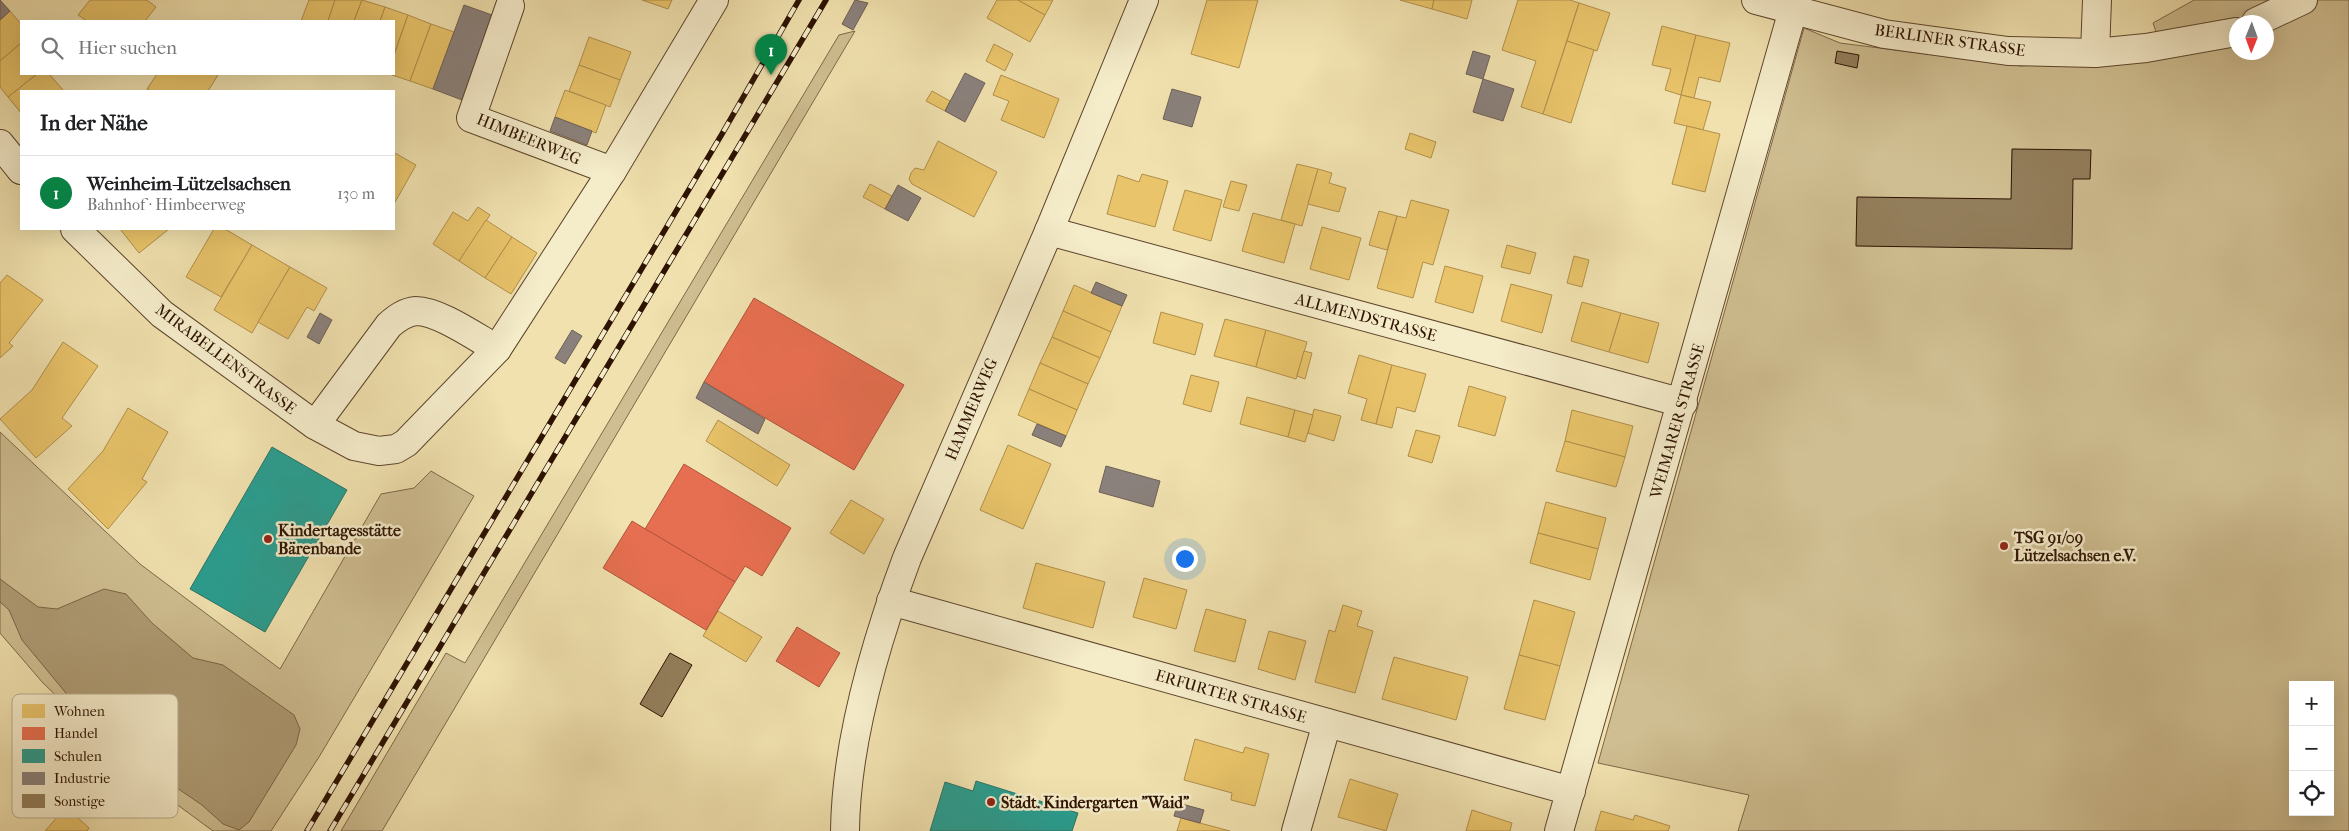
<!DOCTYPE html>
<html lang="de">
<head>
<meta charset="utf-8">
<style>
	body { margin:0; font-family:"IM FELL French Canon",serif; background:#f2f2f2; color:#202124 }
	.controls { position:absolute; right:15px; bottom:15px; display:grid; overflow:hidden; border-radius:0px; box-shadow:0 5px 20px #0002 }
	.controls button { width:45px; height:45px; display:grid; place-items:center; padding:0; border:0; border-bottom:1px solid #e0e0e0; background:#fff; color:#202124; font:25px sans-serif }
	.compass { position:absolute; left:2229px; top:15px; width:45px; height:45px; border-radius:50%; background:#fff; box-shadow:0 5px 20px #0002; rotate:181deg }
	.you { position:absolute; left:1184px; top:558px; width:18px; height:18px; margin:-12px; border:4px solid #fff; border-radius:50%; background:#1a73e8; box-shadow:0 0 0 8px #1a73e833 }
	.badge { display:grid; place-items:center; width:32px; height:32px; border-radius:50%; background:#0b8043; color:#fff; font-size:16px; font-weight:700 }
	.pin { position:absolute; translate:-50% -41px; filter:drop-shadow(0 1px 2px #0008) }
	.pin::after { content:''; position:absolute; top:26px; width:18px; height:15px; background:inherit; clip-path:polygon(0 0,100% 0,50% 100%) }
	.list { margin:0; padding:0; list-style:none }
	h2 { display:flex; justify-content:space-between; align-items:center; height:65px; margin:0; padding:0 20px; font-size:21px }
	h2 small { font-size:16px; font-weight:400; color:#757577 }
	.list li { display:grid; grid-template-columns:32px 1fr auto; gap:15px; align-items:center; box-sizing:border-box; height:75px; padding:0 20px; border-top:1px solid #e0e0e0 }
	.list b { display:block; font-size:19px; white-space:nowrap }
	.list p { margin:0; font-size:16px; white-space:nowrap; color:#757577 }
	.list em { font-size:16px; font-style:normal; color:#757577 }
	.icon { flex:none; width:28px; height:28px; fill:none; stroke:currentColor; stroke-width:2; stroke-linecap:round; stroke-linejoin:round }
	.map { position:relative; flex:none; width:2349px; height:831px; overflow:hidden }
	.search { position:absolute; background:#fff; box-shadow:0 5px 20px #0002; left:20px; top:20px; width:375px; height:55px; display:flex; align-items:center; gap:12px; box-sizing:border-box; padding:0 18px; border-radius:0px; color:#757577; font-size:19px }
	.panel { position:absolute; background:#fff; box-shadow:0 5px 20px #0002; left:20px; top:90px; width:375px; height:140px; border-radius:0px }
	.map>svg:first-child { display:block }
	.green { fill:#cfbe91; stroke:#7e684a; fill-rule:evenodd }
	.water { fill:#ae9b74; stroke:#7b6546 }
	.homes { fill:#e9c46a; stroke:#b18f4b }
	.shops { fill:#e76f51; stroke:#b05339 }
	.schools { fill:#2a9d8f; stroke:#2b7465 }
	.industry { fill:#8a817c; stroke:#6e6057 }
	.building { fill:#937e5b; stroke:#2e1302 }
	.lines { fill:none; stroke-linecap:round; stroke-linejoin:round }
	.minor-casing { stroke:#5e462d; stroke-width:30 }
	.minor { stroke:#f5ecca; stroke-width:28 }
	.rail-casing { stroke:#2e1302; stroke-width:5.5 }
	.rail { stroke:#f5ecca; stroke-width:4; stroke-dasharray:11; stroke-linecap:butt }
	.poi-dot { fill:#8f2418; stroke:#f5ecca; stroke-width:2 }
	.labels { text-anchor:middle; dominant-baseline:central; stroke-width:5; stroke-linejoin:round; paint-order:stroke }
	.street-label { font-size:16px; fill:#2e1302; stroke:#f5ecca }
	.poi-label { font-size:16px; font-weight:bold; fill:#2e1302; stroke:#f5ecca; text-anchor:start }
	.key { fill:#f5ecca; stroke:#b9ab8e; stroke-width:1 }
	.key-label { font-size:14px; fill:#2e1302 }
</style>
</head>
<body>
<div class="map">
<svg width="2349" height="831" viewBox="0 0 2349 831">
	<rect width="100%" height="100%" fill="#f0e1ae"/>
	<filter id="stains"><feTurbulence type="fractalNoise" baseFrequency=".004" numOctaves="4"/><feColorMatrix values="0 0 0 0 .2 0 0 0 0 .09 0 0 0 0 .02 0 0 0 .5 -.17"/></filter>
	<radialGradient id="worn" r=".72"><stop offset=".6" stop-color="#630" stop-opacity="0"/><stop offset="1" stop-color="#630" stop-opacity=".3"/></radialGradient>
	<g class="green">
		<path d="M 2194,0 L 2349,0 L 2349,831 L 1738,831 L 1749,795 L 1598,763 L 1804,28 L 1840,43 L 2021,66 L 2164,55 L 2153,23 ZM 2236,22 L 2266,22 L 2266,52 L 2236,52 ZM 2293,685 L 2330,685 L 2330,812 L 2293,812 Z"/>
		<polygon points="855,31 382,831 341,831 446,653 465,663 839,35"/>
		<polygon points="0,432 140,564 280,669 381,494 414,488 431,471 474,496 319,757 271,831 213,831 145,781 43,683 0,633"/>
	</g>
	<polygon class="water" points="0,579 38,607 57,609 104,589 126,594 152,623 193,658 223,665 294,715 300,729 296,745 249,822 239,830 223,824 202,805 124,752 80,710 22,640 9,610 0,602"/>
	<g class="homes">
		<polygon points="90,0 147,0 156,7 145,21 87,21 78,15"/>
		<polygon points="309,0 335,0 328,21 301,21"/>
		<polygon points="335,0 362,0 354,21 328,21"/>
		<polygon points="362,0 385,7 380,21 354,21"/>
		<polygon points="642,0 672,0 668,9"/>
		<polygon points="997,0 1018,0 1045,15 1030,42 987,18"/>
		<polygon points="1018,0 1053,0 1045,15"/>
		<polygon points="1207,0 1258,0 1239,68 1191,54"/>
		<polygon points="1400,0 1434,0 1432,9"/>
		<polygon points="1434,0 1472,0 1467,19 1432,9"/>
		<polygon points="1518,0 1570,0 1579,3 1543,114 1521,107 1536,61 1502,50"/>
		<polygon points="1579,3 1610,13 1597,51 1567,41"/>
		<polygon points="385,7 408,15 394,55 394,21 380,21"/>
		<polygon points="10,11 21,24 21,43 0,61 0,20"/>
		<polygon points="408,15 431,24 410,81 389,74 394,74 394,55"/>
		<polygon points="431,24 454,32 433,89 410,81"/>
		<polygon points="1662,26 1696,35 1681,95 1665,90 1671,69 1652,65"/>
		<polygon points="1696,35 1730,43 1720,82 1699,77 1694,98 1681,95"/>
		<polygon points="589,37 631,52 620,80 579,65"/>
		<polygon points="1567,41 1594,50 1571,123 1543,114"/>
		<polygon points="21,43 21,74 37,74 8,97 0,87 0,61"/>
		<polygon points="994,44 1013,54 1005,71 986,61"/>
		<polygon points="579,65 620,80 610,107 569,91"/>
		<polygon points="37,74 49,74 64,91 21,91 21,113 8,97"/>
		<polygon points="157,74 216,74 218,75 208,91 151,91 147,89"/>
		<polygon points="1001,75 1059,99 1044,138 1001,120 1009,101 993,95"/>
		<polygon points="565,90 606,105 596,133 555,117"/>
		<polygon points="932,91 950,101 945,111 926,101"/>
		<polygon points="1681,95 1711,102 1703,130 1674,123"/>
		<polygon points="1687,126 1720,134 1705,192 1672,184"/>
		<polygon points="1410,133 1436,142 1431,158 1405,149"/>
		<polygon points="938,141 997,172 974,217 912,184 909,179 911,173 915,168 924,170"/>
		<polygon points="395,153 416,165 394,204 394,156"/>
		<polygon points="1297,164 1318,169 1302,226 1281,220"/>
		<polygon points="1318,169 1332,173 1329,183 1346,188 1339,212 1308,204"/>
		<polygon points="1142,174 1168,181 1155,227 1107,214 1118,175 1139,182"/>
		<polygon points="1231,181 1247,185 1239,211 1223,207"/>
		<polygon points="870,184 892,196 885,209 863,197"/>
		<polygon points="1185,190 1222,200 1211,241 1173,230"/>
		<polygon points="1411,200 1449,210 1433,265 1423,262 1413,298 1377,288 1397,216 1406,218"/>
		<polygon points="478,207 490,215 459,261 433,244 453,212 468,221"/>
		<polygon points="1379,211 1397,216 1387,250 1369,245"/>
		<polygon points="1253,213 1295,224 1284,263 1242,251"/>
		<polygon points="486,220 512,237 485,278 459,261"/>
		<polygon points="1322,227 1361,238 1349,280 1310,269"/>
		<polygon points="120,229 169,229 139,253"/>
		<polygon points="214,229 225,229 252,245 221,297 186,277"/>
		<polygon points="512,237 537,253 511,294 485,278"/>
		<polygon points="252,245 290,267 252,333 214,310"/>
		<polygon points="1507,245 1536,253 1530,274 1501,267"/>
		<polygon points="1574,256 1589,260 1582,287 1567,283"/>
		<polygon points="1445,266 1483,276 1473,313 1435,302"/>
		<polygon points="290,267 327,288 314,311 307,307 288,339 258,322"/>
		<polygon points="7,275 43,300 9,343 13,346 0,358 0,283"/>
		<polygon points="1511,284 1552,295 1542,333 1501,321"/>
		<polygon points="1074,285 1122,306 1111,332 1063,311"/>
		<polygon points="1582,302 1621,313 1609,352 1571,341"/>
		<polygon points="1063,311 1111,332 1100,358 1052,337"/>
		<polygon points="1161,312 1203,324 1195,355 1153,343"/>
		<polygon points="1621,313 1659,323 1648,363 1609,352"/>
		<polygon points="1225,319 1266,330 1256,367 1214,356"/>
		<polygon points="1266,330 1307,342 1296,379 1256,367"/>
		<polygon points="1052,337 1100,358 1088,384 1040,363"/>
		<polygon points="63,342 98,366 62,418 72,426 36,458 0,419 32,390"/>
		<polygon points="1304,351 1312,353 1305,379 1297,376"/>
		<polygon points="1359,355 1392,365 1376,424 1361,420 1367,399 1348,393"/>
		<polygon points="1040,363 1088,384 1077,410 1029,389"/>
		<polygon points="1392,365 1426,374 1415,412 1397,407 1392,428 1376,424"/>
		<polygon points="1191,375 1219,382 1211,412 1183,404"/>
		<polygon points="1469,386 1506,397 1495,436 1458,426"/>
		<polygon points="1029,389 1077,410 1066,436 1018,415"/>
		<polygon points="1247,397 1295,410 1288,437 1240,424"/>
		<polygon points="128,408 168,432 142,479 147,482 108,529 68,489 103,451"/>
		<polygon points="1314,409 1341,416 1334,441 1308,433"/>
		<polygon points="1295,410 1313,415 1305,442 1288,437"/>
		<polygon points="1572,410 1633,426 1625,457 1565,441"/>
		<polygon points="718,420 790,465 777,486 706,441"/>
		<polygon points="1416,430 1440,436 1432,463 1408,456"/>
		<polygon points="1565,441 1625,457 1616,487 1556,471"/>
		<polygon points="1008,445 1051,464 1023,529 980,510"/>
		<polygon points="851,500 884,519 864,554 830,533"/>
		<polygon points="1546,502 1606,518 1598,549 1538,533"/>
		<polygon points="1538,533 1598,549 1590,580 1530,563"/>
		<polygon points="1036,563 1105,582 1093,628 1023,608"/>
		<polygon points="1144,578 1187,590 1176,629 1133,617"/>
		<polygon points="1534,600 1575,612 1560,666 1519,655"/>
		<polygon points="1343,605 1362,611 1357,626 1373,631 1355,693 1315,682 1329,630 1335,632"/>
		<polygon points="1206,609 1246,620 1235,662 1194,651"/>
		<polygon points="718,611 762,637 746,662 703,636"/>
		<polygon points="1269,631 1306,641 1295,680 1258,669"/>
		<polygon points="1519,655 1560,666 1545,720 1504,709"/>
		<polygon points="1394,657 1468,677 1456,720 1382,699"/>
		<polygon points="1195,739 1243,753 1245,747 1269,754 1255,806 1231,800 1232,793 1184,780"/>
		<polygon points="1350,779 1398,794 1386,831 1338,817"/>
		<polygon points="66,807 89,828 87,831 45,831"/>
		<polygon points="1472,810 1512,823 1510,831 1466,831"/>
		<polygon points="1601,811 1633,820 1635,815 1670,826 1668,831 1595,831"/>
		<polygon points="1181,818 1230,831 1177,831"/>
	</g>
	<g class="shops">
		<polygon points="754,298 904,385 854,470 704,382"/>
		<polygon points="684,464 791,528 762,576 745,566 735,582 645,529"/>
		<polygon points="632,521 735,582 706,630 603,568"/>
		<polygon points="797,627 840,653 819,687 776,661"/>
	</g>
	<g class="schools">
		<polygon points="272,447 347,490 265,632 190,589"/>
		<polygon points="976,781 1078,813 1072,831 930,831 945,782 973,791"/>
	</g>
	<g class="industry">
		<polygon points="0,0 10,11 0,20"/>
		<polygon points="855,0 868,3 853,30 842,24"/>
		<polygon points="464,5 492,15 462,100 433,89"/>
		<polygon points="1473,51 1490,56 1483,79 1466,74"/>
		<polygon points="965,73 985,83 965,122 945,111"/>
		<polygon points="1483,79 1514,89 1503,121 1473,112"/>
		<polygon points="1172,89 1201,97 1192,127 1163,119"/>
		<polygon points="555,117 592,131 587,145 550,131"/>
		<polygon points="898,185 921,198 908,221 885,209"/>
		<polygon points="1096,282 1127,295 1122,306 1091,293"/>
		<polygon points="320,313 332,320 319,344 307,337"/>
		<polygon points="572,330 582,336 565,364 555,358"/>
		<polygon points="704,382 765,419 758,434 696,398"/>
		<polygon points="1037,424 1066,436 1061,447 1032,435"/>
		<polygon points="1106,466 1160,481 1153,507 1099,492"/>
		<polygon points="1178,803 1204,810 1200,823 1174,816"/>
	</g>
	<g class="building">
		<polygon points="1837,51 1859,55 1857,68 1835,63"/>
		<polygon points="2012,149 2091,150 2090,179 2073,179 2072,249 1856,246 1857,197 2011,199"/>
		<polygon points="670,653 692,665 662,717 640,704"/>
	</g>
	<g class="lines">
		<g class="minor-casing">
			<g id="minor">
				<polyline points="1756,0 1884,34 2008,51 2095,53 2146,48 2236,32"/>
				<polyline points="510,6 471,118 612,171"/>
				<polyline points="2256,22 2303,0"/>
				<polyline points="2095,53 2097,0"/>
				<polyline points="0,144 21,170"/>
				<polyline points="75,229 162,314 315,425 354,446 379,451 396,449 406,443 497,349 612,171 714,0"/>
				<polyline points="1049,231 1683,403"/>
				<path d="M 315,425 L 389,325 C 397,318 405,312 416,311 C 439,311 477,338 497,349"/>
				<polyline points="891,601 1571,791"/>
				<path d="M 845,831 C 846,742 876,641 907,558 L 1049,231 L 1144,0"/>
				<polyline points="1296,831 1327,723"/>
				<polyline points="1559,831 1793,10"/>
			</g>
		</g>
		<use href="#minor" class="minor"/>
		<g class="rail-casing">
			<g id="rail">
				<polyline points="307,831 722,134 799,0"/>
				<polyline points="330,831 826,0"/>
			</g>
		</g>
		<use href="#rail" class="rail"/>
	</g>
	<g class="poi-dot">
		<circle cx="268" cy="539" r="5"/>
		<circle cx="2004" cy="546" r="5"/>
		<circle cx="991" cy="802" r="5"/>
	</g>
	<g class="labels">
		<g class="street-label">
			<text transform="translate(1950 40) rotate(8)">BERLINER STRASSE</text>
			<text transform="translate(529 139) rotate(22)">HIMBEERWEG</text>
			<text transform="translate(1366 317) rotate(15)">ALLMENDSTRASSE</text>
			<text transform="translate(226 359) rotate(37)">MIRABELLENSTRASSE</text>
			<text transform="translate(971 409) rotate(-67)">HAMMERWEG</text>
			<text transform="translate(1677 421) rotate(-74)">WEIMARER STRASSE</text>
			<text transform="translate(1231 696) rotate(16)">ERFURTER STRASSE</text>
		</g>
		<g class="poi-label">
			<text x="278" y="530">Kindertagesstätte<tspan x="278" dy="18">Bärenbande</tspan></text>
			<text x="2014" y="537">TSG 91/09<tspan x="2014" dy="18">Lützelsachsen e.V.</tspan></text>
			<text x="1001" y="802">Städt. Kindergarten "Waid"</text>
		</g>
	</g>
	<rect x="12" y="694" width="166" height="124" rx="8" class="key"/>
	<rect x="22" y="704" width="23" height="14" fill="#e9c46a"/>
	<rect x="22" y="727" width="23" height="13" fill="#e76f51"/>
	<rect x="22" y="749" width="23" height="14" fill="#2a9d8f"/>
	<rect x="22" y="772" width="23" height="13" fill="#8a817c"/>
	<rect x="22" y="794" width="23" height="14" fill="#937e5b"/>
	<g class="key-label">
		<text x="54" y="716">Wohnen</text>
		<text x="54" y="738">Handel</text>
		<text x="54" y="761">Schulen</text>
		<text x="54" y="783">Industrie</text>
		<text x="54" y="806">Sonstige</text>
	</g>
	<rect width="100%" height="100%" filter="url(#stains)"/>
	<rect width="100%" height="100%" fill="url(#worn)"/>
</svg>
<div class="controls">
<button>+</button>
<button>−</button>
<button><svg class="icon" aria-label="locate" viewBox="0 0 24 24"><circle cx="12" cy="12" r="6"/><path d="M12 2v4M12 18v4M2 12h4M18 12h4"/></svg></button>
</div>
<svg class="compass" viewBox="-18 -18 36 36"><path d="M0-13l5 13h-10z" fill="#e53935"/><path d="M0 13l5-13h-10z" fill="#757577"/></svg>
<div class="you"></div>
<div class="pin badge" style="left:771px;top:75px">1</div>
<div class="search"><svg class="icon" aria-label="search" viewBox="0 0 24 24"><circle cx="10" cy="10" r="6"/><path d="M15 15l6 6"/></svg>Hier suchen</div>
<section class="panel">
<h2>In der Nähe<small></small></h2>
<ul class="list">
<li><span class="badge">1</span><div><b>Weinheim-Lützelsachsen</b><p>Bahnhof · Himbeerweg</p></div><em>130 m</em></li>
</ul>
</section>
</div>
</body>
</html>
